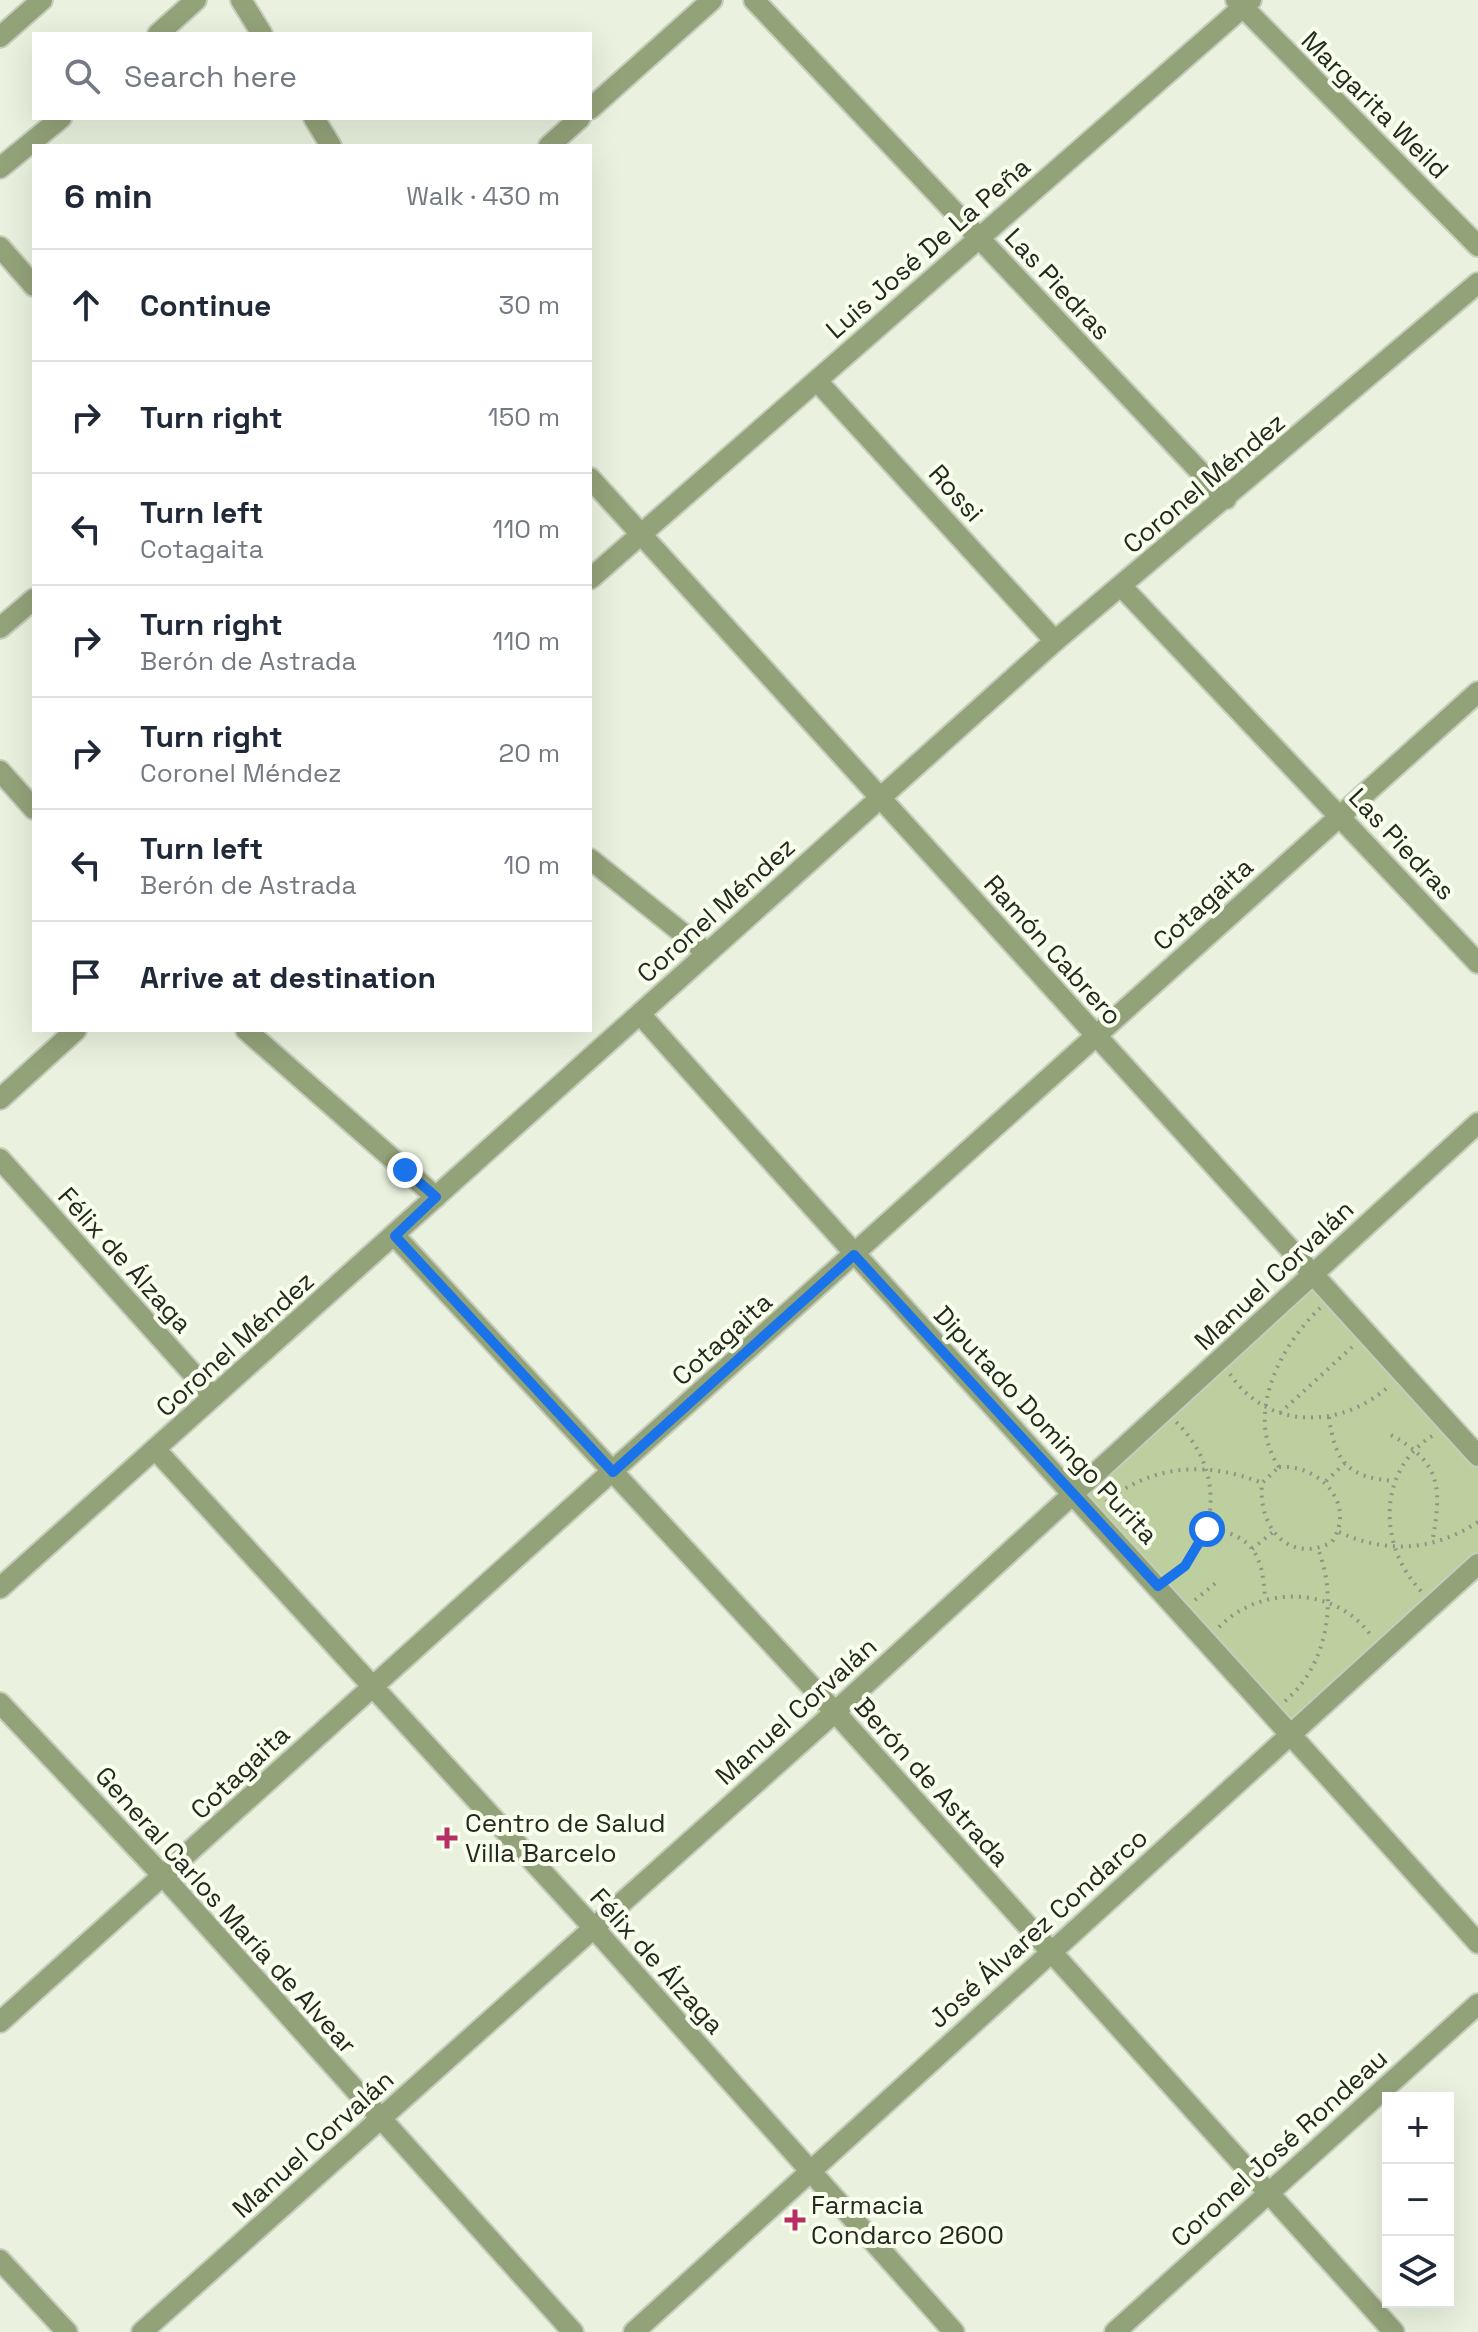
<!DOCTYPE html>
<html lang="en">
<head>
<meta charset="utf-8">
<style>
	body { margin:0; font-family:"Space Grotesk",sans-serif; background:#f2f2f3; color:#1f2937 }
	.controls { position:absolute; right:24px; bottom:24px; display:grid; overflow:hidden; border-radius:0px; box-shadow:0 8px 32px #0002 }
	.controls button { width:72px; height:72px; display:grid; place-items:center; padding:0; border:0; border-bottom:2px solid #e0e1e3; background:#fff; color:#1f2937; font:40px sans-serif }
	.stop { position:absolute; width:24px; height:24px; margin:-18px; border:6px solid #1a73e8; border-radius:50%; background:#fff }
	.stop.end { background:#1a73e8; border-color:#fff; box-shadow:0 2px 8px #0008 }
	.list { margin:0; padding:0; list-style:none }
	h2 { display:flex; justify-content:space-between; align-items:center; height:104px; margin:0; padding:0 32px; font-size:34px }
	h2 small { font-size:26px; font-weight:400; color:#747a83 }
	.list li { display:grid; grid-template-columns:52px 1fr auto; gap:24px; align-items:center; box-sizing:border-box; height:112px; padding:0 32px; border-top:2px solid #e0e1e3 }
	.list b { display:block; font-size:30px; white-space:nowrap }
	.list p { margin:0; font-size:26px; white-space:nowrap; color:#747a83 }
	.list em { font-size:26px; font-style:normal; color:#747a83 }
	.icon { flex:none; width:44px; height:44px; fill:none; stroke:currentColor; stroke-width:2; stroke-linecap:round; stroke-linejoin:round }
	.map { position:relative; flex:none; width:1478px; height:2332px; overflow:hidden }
	.search { position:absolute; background:#fff; box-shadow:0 8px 32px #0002; left:32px; top:32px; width:560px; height:88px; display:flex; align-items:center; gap:20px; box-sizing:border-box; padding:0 28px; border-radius:0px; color:#747a83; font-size:30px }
	.panel { position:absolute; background:#fff; box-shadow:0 8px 32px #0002; left:32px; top:144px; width:560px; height:888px; border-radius:0px }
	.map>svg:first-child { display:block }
	.green { fill:#becf9f }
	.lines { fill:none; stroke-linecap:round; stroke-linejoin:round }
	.minor-casing { stroke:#c7cdbd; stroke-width:24 }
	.path { stroke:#8f9486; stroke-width:4; stroke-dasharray:2 6; stroke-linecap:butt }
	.minor { stroke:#93a379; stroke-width:20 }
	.route { stroke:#1a73e8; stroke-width:10 }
	.poi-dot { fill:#b82d64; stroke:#f8ffec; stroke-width:3 }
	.labels { text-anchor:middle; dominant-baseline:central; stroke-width:8; stroke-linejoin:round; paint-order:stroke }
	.street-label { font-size:26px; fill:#252720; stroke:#f8ffec }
	.poi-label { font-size:26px; fill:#252720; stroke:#f8ffec; text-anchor:start }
</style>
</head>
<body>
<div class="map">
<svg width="1478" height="2332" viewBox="0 0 1478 2332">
	<rect width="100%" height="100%" fill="#eaf2df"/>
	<polygon class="green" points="1315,1274 1478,1456 1478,1564 1290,1732 1074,1494"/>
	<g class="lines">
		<g class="minor-casing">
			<g id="minor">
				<polyline points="241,0 262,34"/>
				<polyline points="754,0 1226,499"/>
				<polyline points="1236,0 1478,246"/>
				<polyline points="158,34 196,0"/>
				<polyline points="0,37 42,0"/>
				<polyline points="590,109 712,0"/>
				<polyline points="314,118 331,146"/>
				<polyline points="549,146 580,118"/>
				<polyline points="0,168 61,118"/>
				<polyline points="0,247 34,286"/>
				<polyline points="817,381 1055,641"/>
				<polyline points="590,478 1478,1456"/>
				<polyline points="590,579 1251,0"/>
				<polyline points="1122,587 1478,963"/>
				<polyline points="0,628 34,599"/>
				<polyline points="0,771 34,809"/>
				<polyline points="590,859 706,952"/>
				<path d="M 640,1014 C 917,1326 1200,1632 1478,1943"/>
				<polyline points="246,1030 436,1197"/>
				<polyline points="0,1099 76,1030"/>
				<polyline points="0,1159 212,1395"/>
				<polyline points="395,1236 835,1712 1394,2332"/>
				<polyline points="156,1450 592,1926 954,2332"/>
				<polyline points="0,1588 1055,641 1478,283"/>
				<polyline points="0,1703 164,1877 573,2332"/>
				<polyline points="0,2022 1478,692"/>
				<polyline points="0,2260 67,2332"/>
				<polyline points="142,2332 835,1712 1478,1123"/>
				<polyline points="634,2332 1478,1564"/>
				<polyline points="1115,2332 1478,2004"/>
			</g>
		</g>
		<g class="path">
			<path d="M 1230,1374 C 1268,1431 1342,1429 1389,1386"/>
			<polyline points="1280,1413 1352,1347"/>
			<path d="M 1329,1417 C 1335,1463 1349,1478 1395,1481"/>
			<path d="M 1391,1435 C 1442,1463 1442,1489 1432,1543"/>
			<path d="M 1279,1467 C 1320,1464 1358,1505 1331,1543 C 1286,1564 1258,1525 1262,1483 Z"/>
			<path d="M 1279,1467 C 1244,1415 1280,1346 1320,1308"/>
			<polyline points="1326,1481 1345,1463"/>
			<path d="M 1106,1502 C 1153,1464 1207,1461 1262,1483"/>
			<path d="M 1207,1529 C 1254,1534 1263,1556 1265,1600"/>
			<path d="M 1339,1532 C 1386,1554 1434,1551 1478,1522"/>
			<polyline points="1252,1549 1273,1532"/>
			<path d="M 1171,1578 C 1223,1537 1223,1467 1176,1422"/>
			<path d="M 1421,1591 C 1378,1546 1377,1471 1432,1436"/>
			<polyline points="1195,1600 1218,1581"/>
			<path d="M 1219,1627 C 1261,1584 1337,1586 1372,1637"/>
			<path d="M 1285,1701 C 1328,1665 1338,1599 1318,1549"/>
		</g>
		<use href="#minor" class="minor"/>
	</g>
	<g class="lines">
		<polyline class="route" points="405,1170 436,1197 395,1236 613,1472 854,1255 1158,1586 1185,1566 1207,1529"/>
	</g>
	<g class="poi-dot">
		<path d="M443 1826h8v8h8v8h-8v8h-8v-8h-8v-8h8z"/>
		<path d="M791 2208h8v8h8v8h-8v8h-8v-8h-8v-8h8z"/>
	</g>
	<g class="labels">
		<g class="street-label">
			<text transform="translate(1375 105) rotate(45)">Margarita Weild</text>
			<text transform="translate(928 248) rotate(-41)">Luis José De La Peña</text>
			<text transform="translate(1058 284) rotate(47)">Las Piedras</text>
			<text transform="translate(1204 483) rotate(-40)">Coronel Méndez</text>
			<text transform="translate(956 493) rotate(48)">Rossi</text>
			<text transform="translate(1402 844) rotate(47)">Las Piedras</text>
			<text transform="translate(1203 904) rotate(-42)">Cotagaita</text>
			<text transform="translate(716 910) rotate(-42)">Coronel Méndez</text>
			<text transform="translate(1053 950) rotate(48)">Ramón Cabrero</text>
			<text transform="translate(125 1260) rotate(48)">Félix de Álzaga</text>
			<text transform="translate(1274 1275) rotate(-43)">Manuel Corvalán</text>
			<text transform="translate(722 1339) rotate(-42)">Cotagaita</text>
			<text transform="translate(235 1344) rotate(-42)">Coronel Méndez</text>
			<text transform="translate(1046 1425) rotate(47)">Diputado Domingo Purita</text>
			<text transform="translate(796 1711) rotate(-42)">Manuel Corvalán</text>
			<text transform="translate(240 1772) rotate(-43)">Cotagaita</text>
			<text transform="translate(932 1782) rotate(48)">Berón de Astrada</text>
			<text transform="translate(226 1910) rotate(48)">General Carlos María de Alvear</text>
			<text transform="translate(1038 1928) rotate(-42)">José Álvarez Condarco</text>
			<text transform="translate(657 1961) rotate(48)">Félix de Álzaga</text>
			<text transform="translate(313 2144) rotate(-42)">Manuel Corvalán</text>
			<text transform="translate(1279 2148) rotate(-42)">Coronel José Rondeau</text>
		</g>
		<g class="poi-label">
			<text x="465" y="1823">Centro de Salud<tspan x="465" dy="30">Villa Barcelo</tspan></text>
			<text x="811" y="2205">Farmacia<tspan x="811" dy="30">Condarco 2600</tspan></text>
		</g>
	</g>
</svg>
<div class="controls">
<button>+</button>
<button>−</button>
<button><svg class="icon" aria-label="layers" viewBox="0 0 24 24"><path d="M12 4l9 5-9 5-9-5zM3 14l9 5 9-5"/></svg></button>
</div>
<div class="stop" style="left:1207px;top:1529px"></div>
<div class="stop end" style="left:405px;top:1170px"></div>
<div class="search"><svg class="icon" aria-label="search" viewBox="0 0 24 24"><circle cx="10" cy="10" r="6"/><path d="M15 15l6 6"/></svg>Search here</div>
<section class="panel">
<h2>6 min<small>Walk · 430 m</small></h2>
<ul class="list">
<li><svg class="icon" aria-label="ahead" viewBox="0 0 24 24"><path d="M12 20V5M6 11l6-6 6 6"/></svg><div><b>Continue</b></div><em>30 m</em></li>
<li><svg class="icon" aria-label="right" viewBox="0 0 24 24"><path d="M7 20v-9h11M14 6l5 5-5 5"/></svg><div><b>Turn right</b></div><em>150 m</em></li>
<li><svg class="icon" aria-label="left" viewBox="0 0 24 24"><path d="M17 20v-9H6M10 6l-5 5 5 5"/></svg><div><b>Turn left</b><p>Cotagaita</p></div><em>110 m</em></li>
<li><svg class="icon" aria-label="right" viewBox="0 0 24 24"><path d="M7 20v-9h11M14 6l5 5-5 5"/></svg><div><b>Turn right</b><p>Berón de Astrada</p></div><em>110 m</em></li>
<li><svg class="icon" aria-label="right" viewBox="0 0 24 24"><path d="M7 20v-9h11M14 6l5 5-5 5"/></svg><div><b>Turn right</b><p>Coronel Méndez</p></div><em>20 m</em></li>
<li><svg class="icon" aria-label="left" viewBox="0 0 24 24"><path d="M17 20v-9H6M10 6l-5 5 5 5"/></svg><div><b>Turn left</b><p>Berón de Astrada</p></div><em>10 m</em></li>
<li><svg class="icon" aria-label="arrive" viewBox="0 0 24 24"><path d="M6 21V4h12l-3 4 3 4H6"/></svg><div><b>Arrive at destination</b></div></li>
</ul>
</section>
</div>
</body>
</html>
